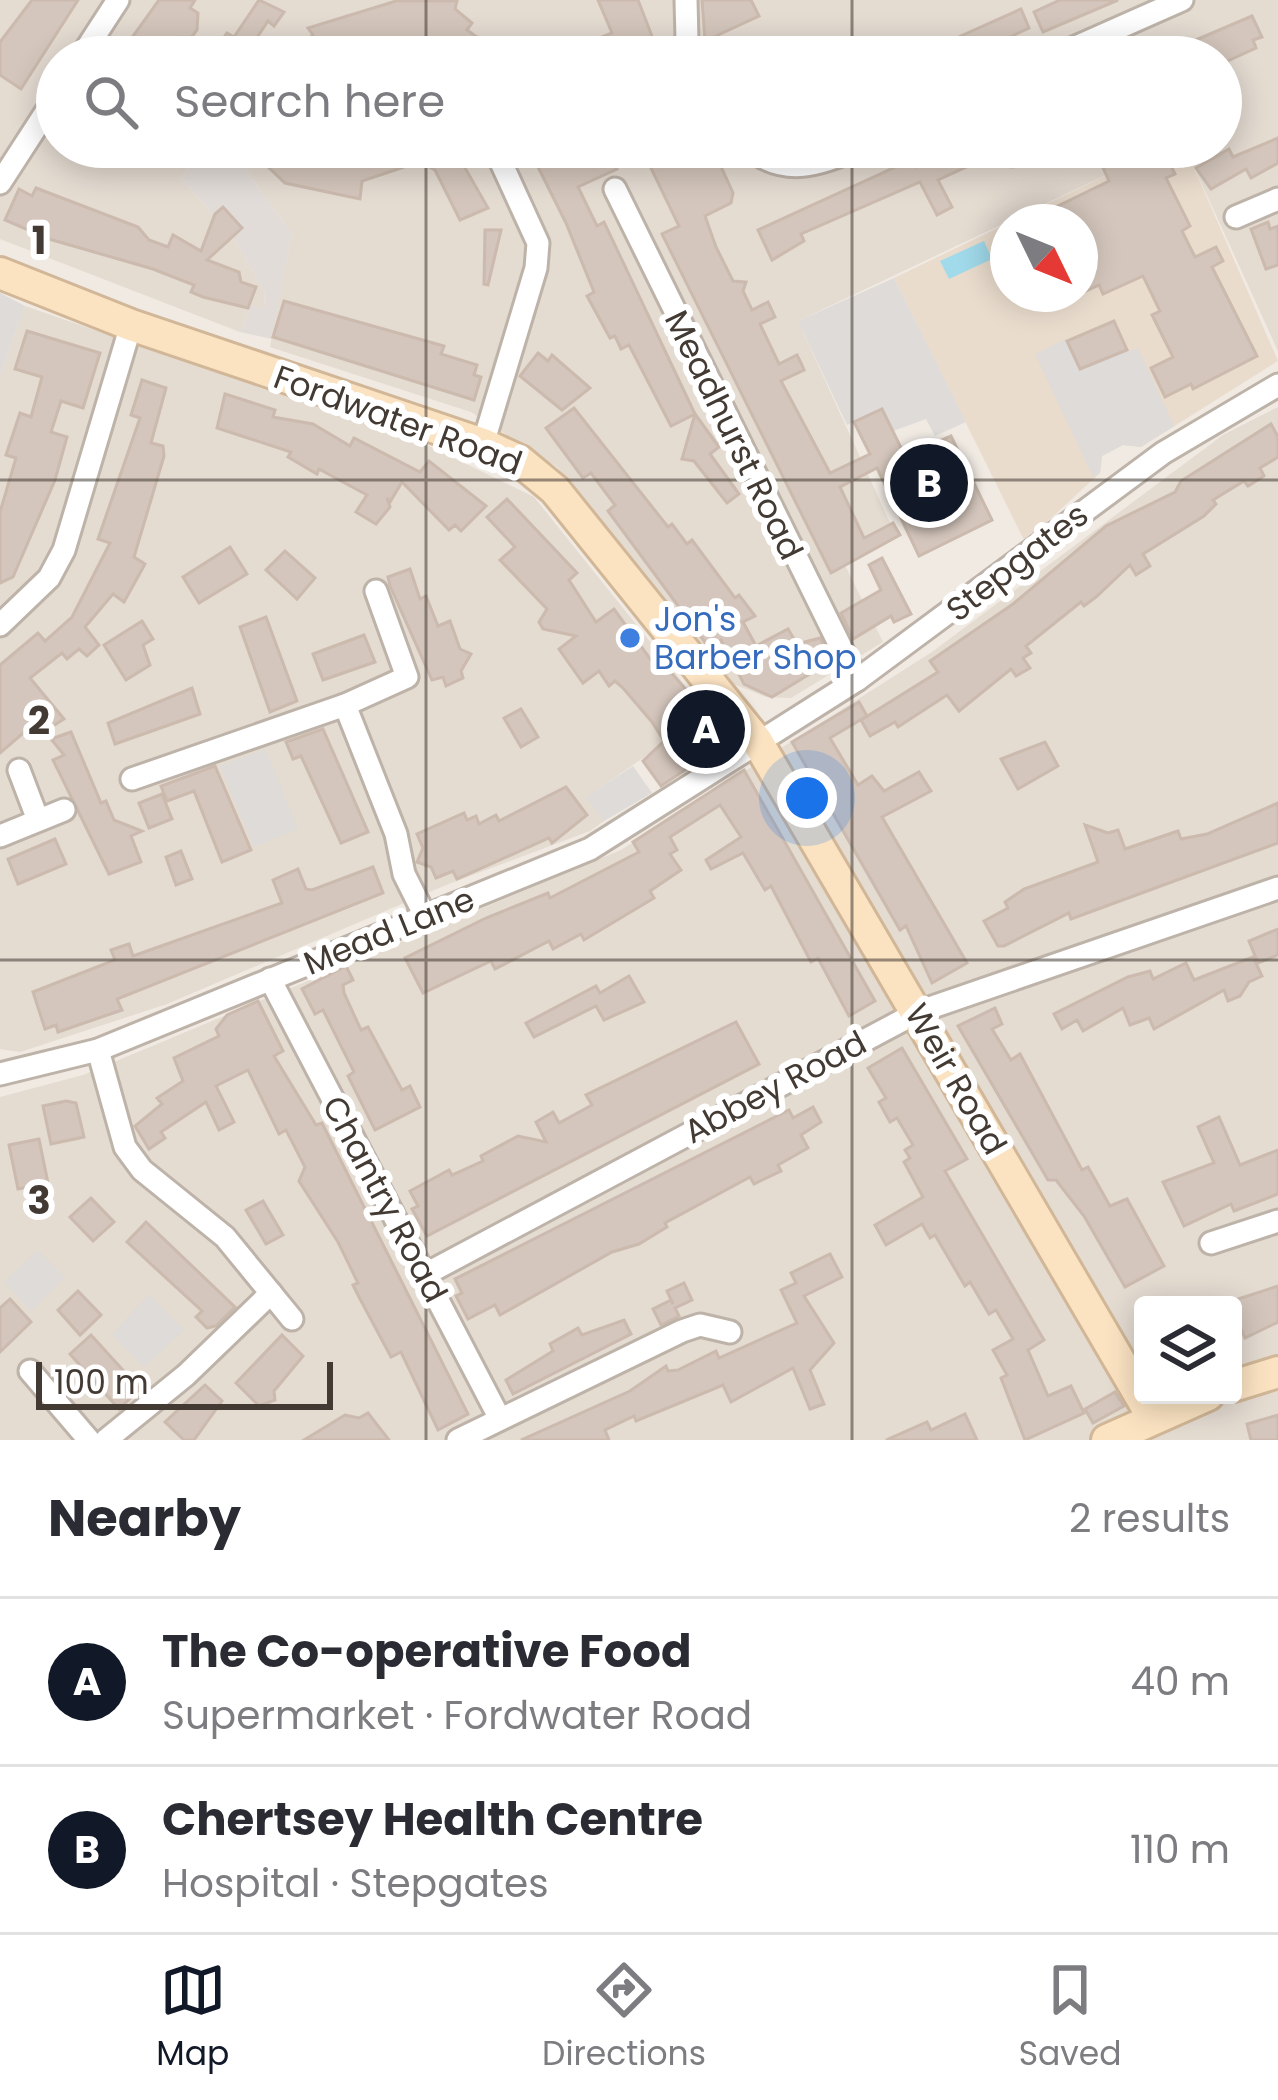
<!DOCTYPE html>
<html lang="en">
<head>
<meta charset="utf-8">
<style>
	body { margin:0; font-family:Poppins,sans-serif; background:#f2f2f3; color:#2b2b33 }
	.controls { position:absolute; right:36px; bottom:36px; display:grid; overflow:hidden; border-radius:12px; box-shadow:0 6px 30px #0003 }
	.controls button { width:108px; height:108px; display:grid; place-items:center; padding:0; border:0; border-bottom:3px solid #e1e1e2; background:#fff; color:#2b2b33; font:60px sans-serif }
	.compass { position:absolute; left:990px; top:204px; width:108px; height:108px; border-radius:50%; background:#fff; box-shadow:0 6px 30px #0003; rotate:133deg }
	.scale { position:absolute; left:36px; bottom:30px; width:297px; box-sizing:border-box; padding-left:12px; border:6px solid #423a33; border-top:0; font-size:33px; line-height:42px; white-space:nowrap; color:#423a33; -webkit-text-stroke:9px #fff; paint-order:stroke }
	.you { position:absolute; left:807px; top:798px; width:42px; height:42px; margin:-30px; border:9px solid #fff; border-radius:50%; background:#1a73e8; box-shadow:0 0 0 18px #1a73e833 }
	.badge { display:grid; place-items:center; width:78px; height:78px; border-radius:50%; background:#111827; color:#fff; font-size:39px; font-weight:700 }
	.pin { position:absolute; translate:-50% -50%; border:6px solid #fff; box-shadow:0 3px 12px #0006 }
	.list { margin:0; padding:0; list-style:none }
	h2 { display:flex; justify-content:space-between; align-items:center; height:156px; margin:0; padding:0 48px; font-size:51px }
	h2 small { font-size:39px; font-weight:400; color:#7c7c81 }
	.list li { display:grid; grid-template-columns:78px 1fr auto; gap:36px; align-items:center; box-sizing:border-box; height:168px; padding:0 48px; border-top:3px solid #e1e1e2 }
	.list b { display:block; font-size:45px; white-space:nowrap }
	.list p { margin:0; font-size:39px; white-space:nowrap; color:#7c7c81 }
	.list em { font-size:39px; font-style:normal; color:#7c7c81 }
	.icon { flex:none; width:66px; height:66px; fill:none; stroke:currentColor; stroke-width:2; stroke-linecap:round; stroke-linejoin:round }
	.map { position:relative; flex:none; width:1278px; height:1440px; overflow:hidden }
	.search { position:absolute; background:#fff; box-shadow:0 6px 30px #0003; left:36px; right:36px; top:36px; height:132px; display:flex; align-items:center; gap:30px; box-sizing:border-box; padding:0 42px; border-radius:66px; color:#7c7c81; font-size:45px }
	.sheet { height:492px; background:#fff }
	nav { display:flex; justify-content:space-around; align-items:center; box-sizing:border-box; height:168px; border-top:3px solid #e1e1e2; background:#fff; font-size:33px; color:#7c7c81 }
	nav a { display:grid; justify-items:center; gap:6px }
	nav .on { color:#111827 }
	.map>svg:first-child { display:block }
	.residential { fill:#e4dbd1; fill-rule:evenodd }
	.industrial { fill:#e2dcd8 }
	.education { fill:#e9dccd }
	.parking { fill:#dedbd8 }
	.water { fill:#a1daeb }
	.building { fill:#d4c6bc; stroke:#cbbaad; stroke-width:3 }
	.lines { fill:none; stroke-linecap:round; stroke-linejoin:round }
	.minor-casing { stroke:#beb3a9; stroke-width:27 }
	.secondary-casing { stroke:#d1b797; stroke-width:36 }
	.minor { stroke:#fff; stroke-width:21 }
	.secondary { stroke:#fbe3c2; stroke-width:30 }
	.grid { fill:none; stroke:#423a33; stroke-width:3; stroke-opacity:0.55 }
	.shop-dot { fill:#3f7fe0; stroke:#fff; stroke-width:4.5 }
	.labels { text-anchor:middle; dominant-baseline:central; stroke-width:12; stroke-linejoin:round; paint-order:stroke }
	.street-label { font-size:33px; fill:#423a33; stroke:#fff }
	.shop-label { font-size:33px; fill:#366cbe; stroke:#fff; text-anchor:start }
	.grid-label { font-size:39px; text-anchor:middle; font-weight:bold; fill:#423a33; stroke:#fff; stroke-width:12; stroke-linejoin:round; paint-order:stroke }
</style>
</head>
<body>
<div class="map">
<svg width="1278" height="1440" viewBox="0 0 1278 1440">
	<rect width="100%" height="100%" fill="#f0eae3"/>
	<g class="residential">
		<polygon points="0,0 1278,0 1278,351 1185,147 1221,147 1221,57 57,57 57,147 203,147 181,178 233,238 264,291 265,309 251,305 240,332 0,239"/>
		<polygon points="229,147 1165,147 798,321 890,523 837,549 883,642 791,698 766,697 726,681 557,467 471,412 270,347 292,233"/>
		<polygon points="25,306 429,446 534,497 707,713 587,797 604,821 590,831 446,885 167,1004 20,1052 0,1049 0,376"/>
		<path d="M 1278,407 L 1278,1440 L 0,1440 L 0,1097 L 83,1075 L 621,850 L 932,652 L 1223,435 ZM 1143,1305 L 1233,1305 L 1233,1395 L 1143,1395 Z"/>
	</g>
	<polygon class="industrial" points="203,147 229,147 292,233 272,339 240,332 251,305 265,308 264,291 233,238 181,178"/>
	<polygon class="education" points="1165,147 1185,147 1278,361 1141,447 1123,445 1102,456 1100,473 1025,542 894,278 1008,223 1008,294 1080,294 1080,222 1010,222"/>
	<g class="parking">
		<polygon points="894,278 966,422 935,436 926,419 893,431 881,409 847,425 798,321"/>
		<polygon points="0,293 25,306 0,376"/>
		<polygon points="1066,339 1081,368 1138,348 1174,426 1141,447 1123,445 1102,456 1100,473 1093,477 1035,354"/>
		<polygon points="266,749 298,829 254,847 220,766"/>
		<polygon points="633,766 652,793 604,821 586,797"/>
		<polygon points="38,1250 65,1278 31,1311 4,1282"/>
		<polygon points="149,1294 184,1330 144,1367 112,1335"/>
	</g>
	<polygon class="water" points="984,241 992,259 949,279 940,261"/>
	<g class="building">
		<polygon points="32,0 78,0 21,89 0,75 0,42"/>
		<polygon points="159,0 195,0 190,8 198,13 197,30 188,42 181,37 167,57 118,57"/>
		<polygon points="259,0 284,12 274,26 268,21 244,57 233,57 218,46 227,33 234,37"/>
		<polygon points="598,0 638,0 660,57 635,57 630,44 600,56 594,40 612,33"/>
		<polygon points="702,0 751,0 759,16 705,41"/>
		<polygon points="1060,0 1118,0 1043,32 1034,12"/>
		<polygon points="396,1 457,1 455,9 472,23 467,30 505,57 460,57 437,39 394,39 335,57 287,57 313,35 308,28"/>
		<polygon points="1021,9 1029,28 987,48 966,57 914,57"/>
		<polygon points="1252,16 1262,37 1253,40 1256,48 1221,64 1221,57 1156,57"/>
		<polygon points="1278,138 1278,163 1251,178 1246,169 1211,189 1196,168 1229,149 1233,157"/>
		<polygon points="288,147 362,161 358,147 453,147 488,208 460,220 435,170 394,150 393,166 404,167 362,181 360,199 285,183 263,162"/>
		<polygon points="528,147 566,147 575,162 607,147 617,169 578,187 597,226 604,222 695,414 671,426 629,345 621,349 615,336 610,338 587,296 594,292 566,223"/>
		<polygon points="666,147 712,147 733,193 731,203 705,216 716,247 733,281 746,282 743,291 752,310 768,302 775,317 760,324 779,364 797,355 801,363 804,370 781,381 830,473 870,454 854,422 882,409 905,456 951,436 992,520 919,556 877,468 840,487 864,538 893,523 900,535 831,573 662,234 679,226 649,164 670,154"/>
		<polygon points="961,147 1012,147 1013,167 997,166 993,155 938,180 952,207 937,215 920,182 801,234 804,241 772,260 758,230 913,159 917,167"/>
		<polygon points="1126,147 1162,147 1175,174 1166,178 1190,226 1182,231 1195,257 1216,247 1223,261 1212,267 1257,356 1193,389 1191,384 1165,397 1151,368 1173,357 1152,315 1160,311 1143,276 1103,294 1099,285 1080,294 1080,222 1025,222 1109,181 1099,159"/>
		<polygon points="36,188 138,227 149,240 168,247 173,235 201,251 215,214 223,207 242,228 207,260 239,272 241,282 256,287 248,308 203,297 191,292 194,285 153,269 49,239 5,220 19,189 32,196"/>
		<polygon points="1268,222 1270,229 1278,226 1278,265 1266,269 1251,229"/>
		<polygon points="485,230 501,230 488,285 484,284"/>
		<polygon points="284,301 444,346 441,354 477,365 474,375 481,377 474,400 273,337"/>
		<polygon points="1114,321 1127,350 1080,369 1067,341"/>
		<polygon points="27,331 100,353 83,408 61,401 51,432 67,437 55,480 13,577 0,583 0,512 16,458 6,455 20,413 31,417 42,377 15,369"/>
		<polygon points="538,353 548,361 552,355 590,388 562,410 520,376"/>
		<polygon points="142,380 166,388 151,443 163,446 164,456 134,557 145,564 124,602 113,594 85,627 99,645 87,656 79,649 67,659 62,653 30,678 64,719 45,731 36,722 0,753 0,665 38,633 45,641 72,617 110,543 98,539 140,418 131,415"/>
		<polygon points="225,394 275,410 273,417 313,424 350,446 354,438 420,472 429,461 486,506 461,531 455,525 449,530 402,482 390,502 387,498 390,507 376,524 356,512 367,495 319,469 317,474 288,457 291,452 217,428"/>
		<polygon points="574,408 668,527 672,524 687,544 692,540 735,598 739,595 755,616 743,622 756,646 788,629 797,644 820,638 831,661 772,697 744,684 721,640 710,649 608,511 615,505 591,473 583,478 546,428"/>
		<polygon points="695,414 719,447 710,454 739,494 727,503 694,461 682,459"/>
		<polygon points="1271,424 1278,437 1278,457 1260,468 1264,476 1248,486 1244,481 1213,500 1216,504 1204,516 1143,554 1150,566 1136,575 1130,565 1096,597 1084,606 1081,602 1026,646 1031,653 1023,658 1030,668 1016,676 1011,669 959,711 947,695 898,727 895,722 870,736 861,720 938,672 930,661 1013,604 1106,526 1175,492 1181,481"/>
		<polygon points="507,499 577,573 569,580 596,622 614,609 656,667 662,662 730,740 661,786 643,761 664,741 652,722 623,688 615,681 609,686 599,671 583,683 559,649 576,636 543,629 539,622 547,609 500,560 515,547 487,517"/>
		<polygon points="230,547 247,574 199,603 183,577"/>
		<polygon points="285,551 315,578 297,599 266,570"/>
		<polygon points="882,558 911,614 894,622 891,616 853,639 841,613 881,590 869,565"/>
		<polygon points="410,569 420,599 426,596 438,626 450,621 460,649 471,654 461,671 463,678 446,686 443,677 432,680 390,586 388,577"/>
		<polygon points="266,617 297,701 270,712 240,627"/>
		<polygon points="142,621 153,639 143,645 150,665 126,680 104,645"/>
		<polygon points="364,635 375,662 323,680 313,654"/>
		<polygon points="192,688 200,714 115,744 108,723"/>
		<polygon points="859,702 867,716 830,738 858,785 872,776 884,791 919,772 931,791 882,817 967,963 932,983 906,926 900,930 792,742"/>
		<polygon points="521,709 538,737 521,747 504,718"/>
		<polygon points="323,729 368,832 341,843 301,756 293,759 286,742"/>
		<polygon points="71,732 101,803 106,801 114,820 142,831 131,836 141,862 109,874 53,760 64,755 51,739"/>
		<polygon points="1045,742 1058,766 1018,789 1001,759"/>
		<polygon points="215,766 251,850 222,862 194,791 167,801 161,786"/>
		<polygon points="744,770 875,1001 849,1016 818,958 811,962 771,886 765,890 743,853 711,869 706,860 741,837 720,805 670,837 677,850 670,854 681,870 650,891 654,898 584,940 581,934 553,949 549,941 495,969 491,961 423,993 405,958 486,918 548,893 550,898 639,852 633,842"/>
		<polygon points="566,787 587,815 552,843 549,838 457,879 453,871 436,878 431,867 417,862 423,848 417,834 464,813 467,820 476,816 479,824 496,815 499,821"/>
		<polygon points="162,794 172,819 149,828 139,803"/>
		<polygon points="1278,803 1278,843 1071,919 1069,913 1004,946 998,946 984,921 1008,908 1005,902 1024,889 1098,862 1085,825 1108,833 1118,830 1125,849 1178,831 1181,839 1207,834"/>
		<polygon points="55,839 66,864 18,884 8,859"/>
		<polygon points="181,851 192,879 176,885 166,857"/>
		<polygon points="373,867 383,893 117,999 122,1010 58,1032 56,1025 45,1029 33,992 115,960 111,950 129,944 133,956 282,903 273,880 298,869 306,889 312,890"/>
		<polygon points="1278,929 1278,955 1258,963 1249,941"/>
		<polygon points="1253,957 1262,976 1249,982 1240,996 1228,1001 1224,990 1154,1029 1149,1018 1130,1025 1123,1008 1083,1031 1077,1020 1062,1029 1054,1014 1128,977 1150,971 1153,979 1186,963 1194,980"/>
		<polygon points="346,966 353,980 343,985 344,993 361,1030 368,1027 402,1090 410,1086 420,1107 375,1130 348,1076 354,1072 323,1010 315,1014 302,989"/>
		<polygon points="629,976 644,1002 604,1020 596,1006 534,1037 526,1023 596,986 600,993"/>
		<polygon points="258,1001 283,1051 274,1056 316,1125 322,1123 468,1414 438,1430 401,1352 391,1357 359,1297 353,1285 358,1283 338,1242 299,1181 305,1167 286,1130 279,1134 248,1070 216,1086 234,1122 219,1130 206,1102 161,1132 165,1138 149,1149 135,1126 162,1104 157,1098 183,1081 174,1058 219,1036 216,1029 227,1015"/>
		<polygon points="995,1008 1002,1024 992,1029 1011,1060 1020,1054 1082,1170 1088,1167 1110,1206 1127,1199 1164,1266 1125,1287 1084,1216 1056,1180 1048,1180 958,1026"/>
		<polygon points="736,1022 759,1064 427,1236 412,1209 418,1206 410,1191 449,1170 452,1175 483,1161 481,1156 518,1136 546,1142 536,1122 553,1112 559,1123 592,1105 586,1095"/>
		<polygon points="902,1048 967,1159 945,1171 1044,1340 1028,1350 1048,1396 1071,1386 1084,1413 1025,1440 1001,1378 1007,1375 993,1350 1013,1339 996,1310 989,1314 970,1282 965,1286 935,1235 930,1238 922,1224 886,1245 875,1225 923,1197 904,1162 910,1158 905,1150 913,1145 897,1118 890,1122 879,1102 886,1098 868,1068"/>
		<polygon points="66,1101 76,1103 84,1137 51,1144 43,1106"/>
		<polygon points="813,1107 821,1122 801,1135 808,1148 778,1165 781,1171 754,1184 750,1177 665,1223 667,1227 639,1244 612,1252 500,1315 495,1305 468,1319 456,1296 462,1293 455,1279 789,1110 793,1118"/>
		<polygon points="1219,1117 1240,1165 1278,1150 1278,1194 1234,1211 1231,1204 1184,1226 1163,1182 1214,1163 1198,1127"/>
		<polygon points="39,1139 48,1183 18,1189 9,1145"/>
		<polygon points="91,1198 114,1222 93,1241 70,1217"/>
		<polygon points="263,1201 283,1235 266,1244 246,1210"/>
		<polygon points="146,1222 235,1307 216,1326 207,1328 196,1317 202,1311 127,1242"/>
		<polygon points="830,1254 842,1277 804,1296 834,1343 810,1370 824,1404 810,1409 793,1368 731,1402 723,1385 636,1421 634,1416 605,1430 609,1440 521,1440 630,1391 666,1366 668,1371 678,1370 716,1351 719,1358 797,1323 781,1290 796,1283 791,1273"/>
		<polygon points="684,1283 692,1300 675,1308 679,1316 661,1325 653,1309 671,1300 673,1304 667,1291"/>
		<polygon points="1278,1286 1278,1322 1245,1338 1229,1302"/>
		<polygon points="78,1291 101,1315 80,1335 58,1310"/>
		<polygon points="10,1299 31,1322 0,1352 0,1308"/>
		<polygon points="624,1320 631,1334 513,1394 506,1380 553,1351 550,1344 578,1328 582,1335"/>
		<polygon points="91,1335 140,1389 119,1409 70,1354"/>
		<polygon points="282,1335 303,1356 274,1391 275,1400 259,1406 236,1383"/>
		<polygon points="205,1385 222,1401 194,1440 184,1440 165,1422"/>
		<polygon points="1115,1392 1124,1406 1093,1423 1085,1409"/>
		<polygon points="368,1413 389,1440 304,1440 345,1415 359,1418"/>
		<polygon points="965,1414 977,1440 886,1440 927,1422 931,1430"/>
		<polygon points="1278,1415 1278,1440 1251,1440 1247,1424"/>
	</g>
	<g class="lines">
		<g class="minor-casing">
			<g id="minor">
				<polyline points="686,0 687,40 696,57"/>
				<polyline points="81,57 118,0"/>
				<polyline points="1053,57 1182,0"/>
				<path d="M 748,147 C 784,178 821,165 860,147"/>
				<polyline points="0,183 57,95"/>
				<polyline points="615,189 857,680"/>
				<polyline points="1236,217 1278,199"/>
				<polyline points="483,444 536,268 538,243 494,147"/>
				<polyline points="0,625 49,578 64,550 131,325"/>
				<polyline points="345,705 396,834 404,874 425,916"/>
				<polyline points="19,770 38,820"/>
				<polyline points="132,779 345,705 407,677 376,591"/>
				<polyline points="0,836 64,810"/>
				<polyline points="270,979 500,1419"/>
				<polyline points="98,1050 125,1147 142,1170 225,1237 292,1319"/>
				<polyline points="0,1074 98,1050 590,849 857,680 1163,453 1278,385"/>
				<polyline points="1211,1243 1278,1221"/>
				<polyline points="424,1275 918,1012 1278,888"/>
				<polyline points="30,1371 89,1440"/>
				<polyline points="106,1440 186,1375 271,1293"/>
				<polyline points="458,1440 682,1331 700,1325 730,1332"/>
			</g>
		</g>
		<g class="secondary-casing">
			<g id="secondary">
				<polyline points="0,273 131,325 483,444 520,461 555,490 757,741 1153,1418"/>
				<polyline points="1233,1386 1278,1372"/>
				<polyline points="1107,1440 1208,1395"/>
			</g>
		</g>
		<use href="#minor" class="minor"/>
		<use href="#secondary" class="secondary"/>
	</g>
	<path class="grid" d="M 426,0 L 426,57M 852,0 L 852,57M 426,147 L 426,1440M 852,147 L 852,1440M 0,480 L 1278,480M 0,960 L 1278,960"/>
	<circle class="shop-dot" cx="630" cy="638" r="12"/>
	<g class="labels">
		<g class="street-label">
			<text transform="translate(398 420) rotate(20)">Fordwater Road</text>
			<text transform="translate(734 435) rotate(64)">Meadhurst Road</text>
			<text transform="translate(1017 562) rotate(-38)">Stepgates</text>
			<text transform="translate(389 931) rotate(-22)">Mead Lane</text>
			<text transform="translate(956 1079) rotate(60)">Weir Road</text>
			<text transform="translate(775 1087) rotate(-28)">Abbey Road</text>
			<text transform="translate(385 1199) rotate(62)">Chantry Road</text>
		</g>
		<g class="shop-label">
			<text x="654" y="619">Jon's<tspan x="654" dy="38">Barber Shop</tspan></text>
		</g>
	</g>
	<g class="grid-label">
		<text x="39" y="254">1</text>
		<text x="39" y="734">2</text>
		<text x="39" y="1214">3</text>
	</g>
</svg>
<div class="controls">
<button><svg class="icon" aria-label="layers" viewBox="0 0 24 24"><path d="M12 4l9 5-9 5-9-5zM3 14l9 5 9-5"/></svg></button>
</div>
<svg class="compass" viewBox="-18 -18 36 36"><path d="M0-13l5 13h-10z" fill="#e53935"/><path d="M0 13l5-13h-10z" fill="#7c7c81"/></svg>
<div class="scale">100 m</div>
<div class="you"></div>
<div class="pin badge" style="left:706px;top:729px">A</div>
<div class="pin badge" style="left:929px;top:483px">B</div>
<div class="search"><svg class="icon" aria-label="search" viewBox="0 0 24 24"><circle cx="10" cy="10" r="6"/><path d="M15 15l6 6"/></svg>Search here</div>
</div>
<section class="sheet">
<h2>Nearby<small>2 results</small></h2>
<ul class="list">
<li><span class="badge">A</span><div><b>The Co-operative Food</b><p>Supermarket · Fordwater Road</p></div><em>40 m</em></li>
<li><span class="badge">B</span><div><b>Chertsey Health Centre</b><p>Hospital · Stepgates</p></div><em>110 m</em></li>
</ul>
</section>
<nav>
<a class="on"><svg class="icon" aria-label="map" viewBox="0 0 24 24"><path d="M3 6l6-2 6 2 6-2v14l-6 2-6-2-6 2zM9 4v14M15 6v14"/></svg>Map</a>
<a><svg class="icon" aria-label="directions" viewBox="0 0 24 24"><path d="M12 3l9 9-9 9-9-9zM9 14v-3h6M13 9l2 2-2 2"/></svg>Directions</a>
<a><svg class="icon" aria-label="saved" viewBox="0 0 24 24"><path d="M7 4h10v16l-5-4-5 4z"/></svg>Saved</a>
</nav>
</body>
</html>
